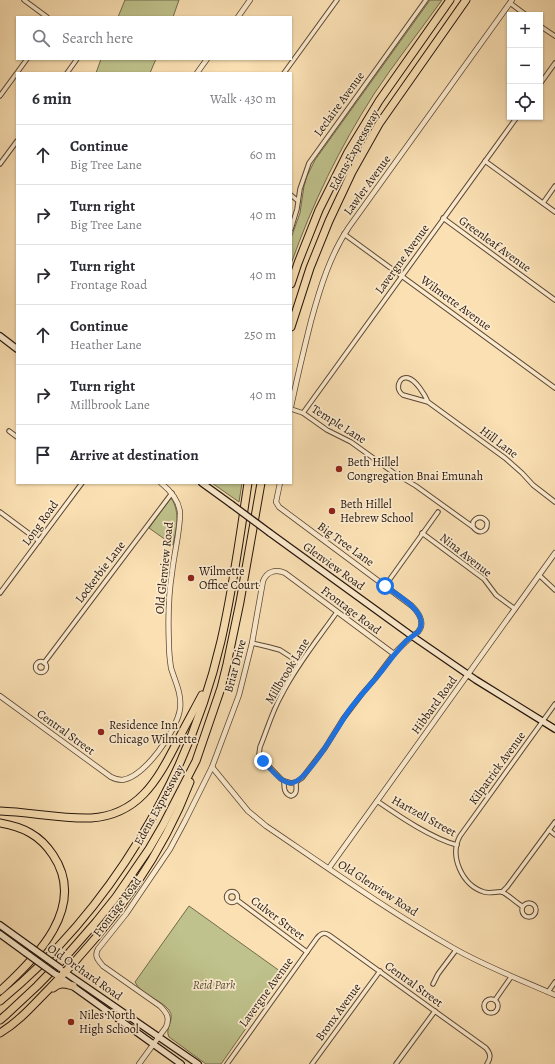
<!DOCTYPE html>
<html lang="en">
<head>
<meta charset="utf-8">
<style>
	body { margin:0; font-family:Alegreya,serif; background:#f7f7f7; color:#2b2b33 }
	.controls { position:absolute; right:12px; top:12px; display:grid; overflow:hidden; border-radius:0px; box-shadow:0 1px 3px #0004 }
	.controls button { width:36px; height:36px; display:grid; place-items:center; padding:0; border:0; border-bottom:1px solid #e1e1e2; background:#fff; color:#2b2b33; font:20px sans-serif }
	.stop { position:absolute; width:12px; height:12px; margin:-9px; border:3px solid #1a73e8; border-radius:50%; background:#fff }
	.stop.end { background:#1a73e8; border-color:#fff; box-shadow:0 1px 4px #0008 }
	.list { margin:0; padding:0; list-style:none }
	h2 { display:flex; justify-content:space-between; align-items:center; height:52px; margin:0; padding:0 16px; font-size:17px }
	h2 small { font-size:13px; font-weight:400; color:#7c7c81 }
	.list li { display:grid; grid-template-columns:26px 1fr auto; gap:12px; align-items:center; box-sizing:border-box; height:60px; padding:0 16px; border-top:1px solid #e1e1e2 }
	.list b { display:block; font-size:15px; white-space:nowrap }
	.list p { margin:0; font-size:13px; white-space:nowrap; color:#7c7c81 }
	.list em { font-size:13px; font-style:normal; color:#7c7c81 }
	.icon { flex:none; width:22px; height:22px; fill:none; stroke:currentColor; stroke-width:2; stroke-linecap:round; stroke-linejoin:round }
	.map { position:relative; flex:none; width:555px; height:1064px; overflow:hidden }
	.search { position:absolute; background:#fff; box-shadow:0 1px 3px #0004; left:16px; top:16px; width:276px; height:44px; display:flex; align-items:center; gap:10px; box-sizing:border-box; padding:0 14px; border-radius:0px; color:#7c7c81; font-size:15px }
	.panel { position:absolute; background:#fff; box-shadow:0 1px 3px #0004; left:16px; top:72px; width:276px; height:412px; border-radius:0px }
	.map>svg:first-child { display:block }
	.green { fill:#bfc28c; stroke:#726b4c }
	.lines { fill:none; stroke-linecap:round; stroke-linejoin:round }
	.minor-casing { stroke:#5a4736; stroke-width:5.5 }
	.tertiary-casing { stroke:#5a4736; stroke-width:6 }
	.secondary-casing { stroke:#24140c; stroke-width:8 }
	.motorway-casing { stroke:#24140c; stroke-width:9 }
	.minor { stroke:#fcebce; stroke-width:3.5 }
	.tertiary { stroke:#fcebce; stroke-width:4.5 }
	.secondary { stroke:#fcebce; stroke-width:5.5 }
	.motorway { stroke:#fae0b3; stroke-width:7 }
	.secondary-bridge-casing { stroke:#24140c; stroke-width:8; stroke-linecap:butt }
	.secondary-bridge { stroke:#fcebce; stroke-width:5.5 }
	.route { stroke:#1a73e8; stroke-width:5 }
	.poi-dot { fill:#8f2418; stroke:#fcebce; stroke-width:1.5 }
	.labels { text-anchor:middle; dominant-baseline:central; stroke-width:3.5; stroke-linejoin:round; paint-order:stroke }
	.street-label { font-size:12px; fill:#24140c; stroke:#fcebce }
	.poi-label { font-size:12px; fill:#24140c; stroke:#fcebce; text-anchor:start }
	.park-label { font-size:12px; font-style:italic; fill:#5a5139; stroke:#fcebce }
</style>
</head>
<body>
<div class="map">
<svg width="555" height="1064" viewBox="0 0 555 1064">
	<rect width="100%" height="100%" fill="#fae0b3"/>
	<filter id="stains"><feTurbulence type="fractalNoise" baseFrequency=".005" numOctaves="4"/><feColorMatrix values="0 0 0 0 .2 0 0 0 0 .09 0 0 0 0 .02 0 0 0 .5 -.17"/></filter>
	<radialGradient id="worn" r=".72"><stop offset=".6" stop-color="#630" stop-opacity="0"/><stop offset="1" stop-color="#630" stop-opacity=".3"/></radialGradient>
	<g class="green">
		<polygon points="125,0 179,0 173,17 118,17"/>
		<path d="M 430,0 L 442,0 C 420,31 395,62 374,94 C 340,147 312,204 291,264 L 291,238 L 300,213 L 304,186 L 307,176 L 315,160 Z"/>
		<polygon points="101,59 156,59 150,73 96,73"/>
		<polygon points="212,483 242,483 239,502"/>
		<path d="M 171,498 C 181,513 176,529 173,545 L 149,528 Z"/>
		<path d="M 189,906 L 284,974 L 221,1064 L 206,1064 L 169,1037 C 164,1028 176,1019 169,1010 C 160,999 141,995 135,982 Z"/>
	</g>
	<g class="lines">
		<g class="minor-casing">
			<g id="minor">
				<polyline points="24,0 47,17"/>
				<polyline points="510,3 526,15"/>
				<polyline points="540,26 555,36"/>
				<polyline points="67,73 77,59"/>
				<polyline points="284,73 337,0"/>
				<polyline points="540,84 555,63"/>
				<polyline points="0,96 27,59"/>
				<polyline points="485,161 555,212"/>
				<polyline points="0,164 17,141"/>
				<polyline points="291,195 298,201"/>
				<polyline points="543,203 555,186"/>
				<polyline points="443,218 555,300"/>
				<polyline points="291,229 297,209 300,189 309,163 426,0"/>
				<polyline points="344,234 555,388"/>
				<path d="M 428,402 C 425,395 416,380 408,378 C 398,376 395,390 403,395 L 428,402 L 505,458 L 522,473 L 533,485 L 555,502"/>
				<path d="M 291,409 L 303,413 L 327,430 L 351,442 L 394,473 L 416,486 L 473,527 C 479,535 488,532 487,522 C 483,516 477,516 473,522 L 473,527"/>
				<polyline points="303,413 517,117"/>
				<polyline points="9,431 17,437"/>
				<polyline points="0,512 39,541"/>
				<polyline points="422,533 484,579 496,595 515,609"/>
				<polyline points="539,575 555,590"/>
				<polyline points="385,586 438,512"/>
				<polyline points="0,593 82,483"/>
				<path d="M 337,612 C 318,639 296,666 281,696 C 272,712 267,730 260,747 L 259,754 L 260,757 L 281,779 L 284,781 L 291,783 L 296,782 L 302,778 L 325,748 L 343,719 L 352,707 L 362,694 L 375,679 L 394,654"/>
				<polyline points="252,643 269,647 280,650 300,663"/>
				<circle cx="41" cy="667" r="5.5"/>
				<polyline points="44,663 172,493"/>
				<path d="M 284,781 C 284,788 284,794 291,796 C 298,794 296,788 296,782"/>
				<path d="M 377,801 C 399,816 431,838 457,845"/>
				<polyline points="549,830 555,835"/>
				<circle cx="232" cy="897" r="5.5"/>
				<polyline points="502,892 507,887 555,822"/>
				<polyline points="237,900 307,952"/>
				<circle cx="529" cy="910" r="7"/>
				<path d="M 522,906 C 518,904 506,893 502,892 C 498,891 490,894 484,892 C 462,885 449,856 460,836 L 555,704"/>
				<polyline points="433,984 438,974 456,950"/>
				<polyline points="548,992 555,982"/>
				<circle cx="491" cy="1006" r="7"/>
				<polyline points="495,1000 511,977"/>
				<path d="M 227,1064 L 317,938 C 321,933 324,932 329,935 L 486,1048 C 491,1054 491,1058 487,1064"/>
				<polyline points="312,1064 380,971"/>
				<polyline points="396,1064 435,1011"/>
			</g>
		</g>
		<g class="tertiary-casing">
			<g id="tertiary">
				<polyline points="238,17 250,0"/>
				<polyline points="197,73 207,59"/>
				<path d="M 291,407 C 297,378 304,349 311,321 C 320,288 330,255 349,227 L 512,0"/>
				<path d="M 0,696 L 111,777 C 115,779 118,780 122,780 C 145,777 177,730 180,709 C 182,694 175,681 171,668 C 170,661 169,653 169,646 C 168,622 168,597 172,573 C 174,553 180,533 180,513 C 179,500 171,491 161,483"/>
				<path d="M 212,767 L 248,811 L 266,826 C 328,868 390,912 455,949 C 487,967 521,980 555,995"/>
				<polyline points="329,868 555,553"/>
				<path d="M 139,1064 L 166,1027 C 170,1018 167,1013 160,1006 L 103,966 C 98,960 94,956 98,949 L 126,914 L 170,849 L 185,821 L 212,767 L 239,695 L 252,643 L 263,581 C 267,571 276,569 285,573 L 394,654 C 399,648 405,643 410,638 C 413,635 416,634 418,632 C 426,623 418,612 412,606 L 279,507 L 276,502 L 280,483"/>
			</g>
		</g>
		<g class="secondary-casing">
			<g id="secondary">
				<polyline points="0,336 17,349"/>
				<polyline points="202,483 231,504"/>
				<polyline points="270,533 412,636 476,680 555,729"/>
				<polyline points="0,925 32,948"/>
				<polyline points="0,934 26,953"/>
				<polyline points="63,971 198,1064"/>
				<polyline points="57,975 181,1064"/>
			</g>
		</g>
		<g class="motorway-casing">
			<g id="motorway">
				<polyline points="291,284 298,263 319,210 348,152 379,101 450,0"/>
				<polyline points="291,327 310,268 329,221 352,172 379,124 466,0"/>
				<path d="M 0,811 C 30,812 61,819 91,818 C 138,815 157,781 176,744 C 184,728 193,712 202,695"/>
				<path d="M 0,823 C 23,827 40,835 53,855 C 88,907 36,958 0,991"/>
				<path d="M 53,988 C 60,982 65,984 73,986"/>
				<path d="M 0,1001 C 110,911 189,779 221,641 C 233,589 240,536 248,483"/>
				<polyline points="0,1020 7,1014 37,986 68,954 96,922 116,897 149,849 163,825 196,761 221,688 227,664 240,602 261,483"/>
				<path d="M 0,1033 C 20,1021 34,1004 50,988 C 108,929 160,861 190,782"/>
			</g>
		</g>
		<use href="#minor" class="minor"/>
		<use href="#tertiary" class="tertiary"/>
		<use href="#secondary" class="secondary"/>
		<use href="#motorway" class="motorway"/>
		<g class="secondary-bridge-casing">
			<g id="secondary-bridge">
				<polyline points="231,504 270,533"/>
				<polyline points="32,948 60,968"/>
				<polyline points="26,953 55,974"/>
			</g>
		</g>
		<use href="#secondary-bridge" class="secondary-bridge"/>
	</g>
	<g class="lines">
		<path class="route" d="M 263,761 C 270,768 281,783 291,783 C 307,783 340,723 350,709 C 360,696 371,684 381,672 C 389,661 397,651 406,641 C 410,638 414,635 418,632 C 420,629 422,624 421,621 C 420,608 395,593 385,586"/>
	</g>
	<g class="poi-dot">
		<circle cx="339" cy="469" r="4"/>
		<circle cx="332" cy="511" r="4"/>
		<circle cx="191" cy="578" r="4"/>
		<circle cx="101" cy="732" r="4"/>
		<circle cx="71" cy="1022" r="4"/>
	</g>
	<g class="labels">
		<g class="street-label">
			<text transform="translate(339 104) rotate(-54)">Leclaire Avenue</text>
			<text transform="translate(354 150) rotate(-61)">Edens Expressway</text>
			<text transform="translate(367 185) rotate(-54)">Lawler Avenue</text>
			<text transform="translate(495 244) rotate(36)">Greenleaf Avenue</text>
			<text transform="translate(402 259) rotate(-54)">Lavergne Avenue</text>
			<text transform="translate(456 303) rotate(36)">Wilmette Avenue</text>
			<text transform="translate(339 424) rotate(32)">Temple Lane</text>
			<text transform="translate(499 442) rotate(37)">Hill Lane</text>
			<text transform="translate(40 523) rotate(-54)">Long Road</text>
			<text transform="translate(346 544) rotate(36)">Big Tree Lane</text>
			<text transform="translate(466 555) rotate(38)">Nina Avenue</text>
			<text transform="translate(334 566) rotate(36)">Glenview Road</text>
			<text transform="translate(164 568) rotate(-84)">Old Glenview Road</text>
			<text transform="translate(100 572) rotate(-53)">Lockerbie Lane</text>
			<text transform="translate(351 610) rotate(37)">Frontage Road</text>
			<text transform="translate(235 666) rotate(-75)">Briar Drive</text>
			<text transform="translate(287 671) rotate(-59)">Millbrook Lane</text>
			<text transform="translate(434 705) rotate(-54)">Hibbard Road</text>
			<text transform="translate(66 732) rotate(36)">Central Street</text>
			<text transform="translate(497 768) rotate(-54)">Kilpatrick Avenue</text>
			<text transform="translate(159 805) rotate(-61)">Edens Expressway</text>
			<text transform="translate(424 816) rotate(29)">Hartzell Street</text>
			<text transform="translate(378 888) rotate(33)">Old Glenview Road</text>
			<text transform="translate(117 907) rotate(-53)">Frontage Road</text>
			<text transform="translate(278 918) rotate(37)">Culver Street</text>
			<text transform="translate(85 972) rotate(35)">Old Orchard Road</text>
			<text transform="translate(414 984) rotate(36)">Central Street</text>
			<text transform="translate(266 992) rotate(-54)">Lavergne Avenue</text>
			<text transform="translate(338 1012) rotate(-54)">Bronx Avenue</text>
		</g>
		<g class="poi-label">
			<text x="347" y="462">Beth Hillel<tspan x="347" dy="14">Congregation Bnai Emunah</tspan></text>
			<text x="340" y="504">Beth Hillel<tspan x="340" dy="14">Hebrew School</tspan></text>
			<text x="199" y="571">Wilmette<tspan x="199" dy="14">Office Court</tspan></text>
			<text x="109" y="725">Residence Inn<tspan x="109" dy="14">Chicago Wilmette</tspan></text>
			<text x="79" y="1015">Niles North<tspan x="79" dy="14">High School</tspan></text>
		</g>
		<g class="park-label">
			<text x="214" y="985">Reid Park</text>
		</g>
	</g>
	<rect width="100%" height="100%" filter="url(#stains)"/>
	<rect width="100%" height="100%" fill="url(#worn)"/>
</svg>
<div class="controls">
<button>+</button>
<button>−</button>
<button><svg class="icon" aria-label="locate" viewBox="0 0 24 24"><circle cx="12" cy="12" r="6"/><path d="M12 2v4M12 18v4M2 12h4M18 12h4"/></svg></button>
</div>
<div class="stop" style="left:385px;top:586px"></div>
<div class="stop end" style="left:263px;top:761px"></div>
<div class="search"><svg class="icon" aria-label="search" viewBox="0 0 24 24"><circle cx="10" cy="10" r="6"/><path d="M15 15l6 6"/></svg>Search here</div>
<section class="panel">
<h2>6 min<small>Walk · 430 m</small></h2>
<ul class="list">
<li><svg class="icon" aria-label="ahead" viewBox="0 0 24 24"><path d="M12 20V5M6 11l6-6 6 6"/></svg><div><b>Continue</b><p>Big Tree Lane</p></div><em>60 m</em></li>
<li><svg class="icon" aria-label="right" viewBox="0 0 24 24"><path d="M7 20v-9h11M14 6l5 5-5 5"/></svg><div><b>Turn right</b><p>Big Tree Lane</p></div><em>40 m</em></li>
<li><svg class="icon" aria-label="right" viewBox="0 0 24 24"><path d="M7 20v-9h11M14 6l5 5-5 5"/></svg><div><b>Turn right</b><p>Frontage Road</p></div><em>40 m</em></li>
<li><svg class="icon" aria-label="ahead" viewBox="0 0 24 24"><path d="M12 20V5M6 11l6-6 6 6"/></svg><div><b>Continue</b><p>Heather Lane</p></div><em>250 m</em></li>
<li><svg class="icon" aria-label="right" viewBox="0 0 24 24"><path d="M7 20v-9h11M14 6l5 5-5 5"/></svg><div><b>Turn right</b><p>Millbrook Lane</p></div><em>40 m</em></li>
<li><svg class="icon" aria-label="arrive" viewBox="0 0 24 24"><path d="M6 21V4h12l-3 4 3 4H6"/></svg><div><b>Arrive at destination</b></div></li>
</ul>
</section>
</div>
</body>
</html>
